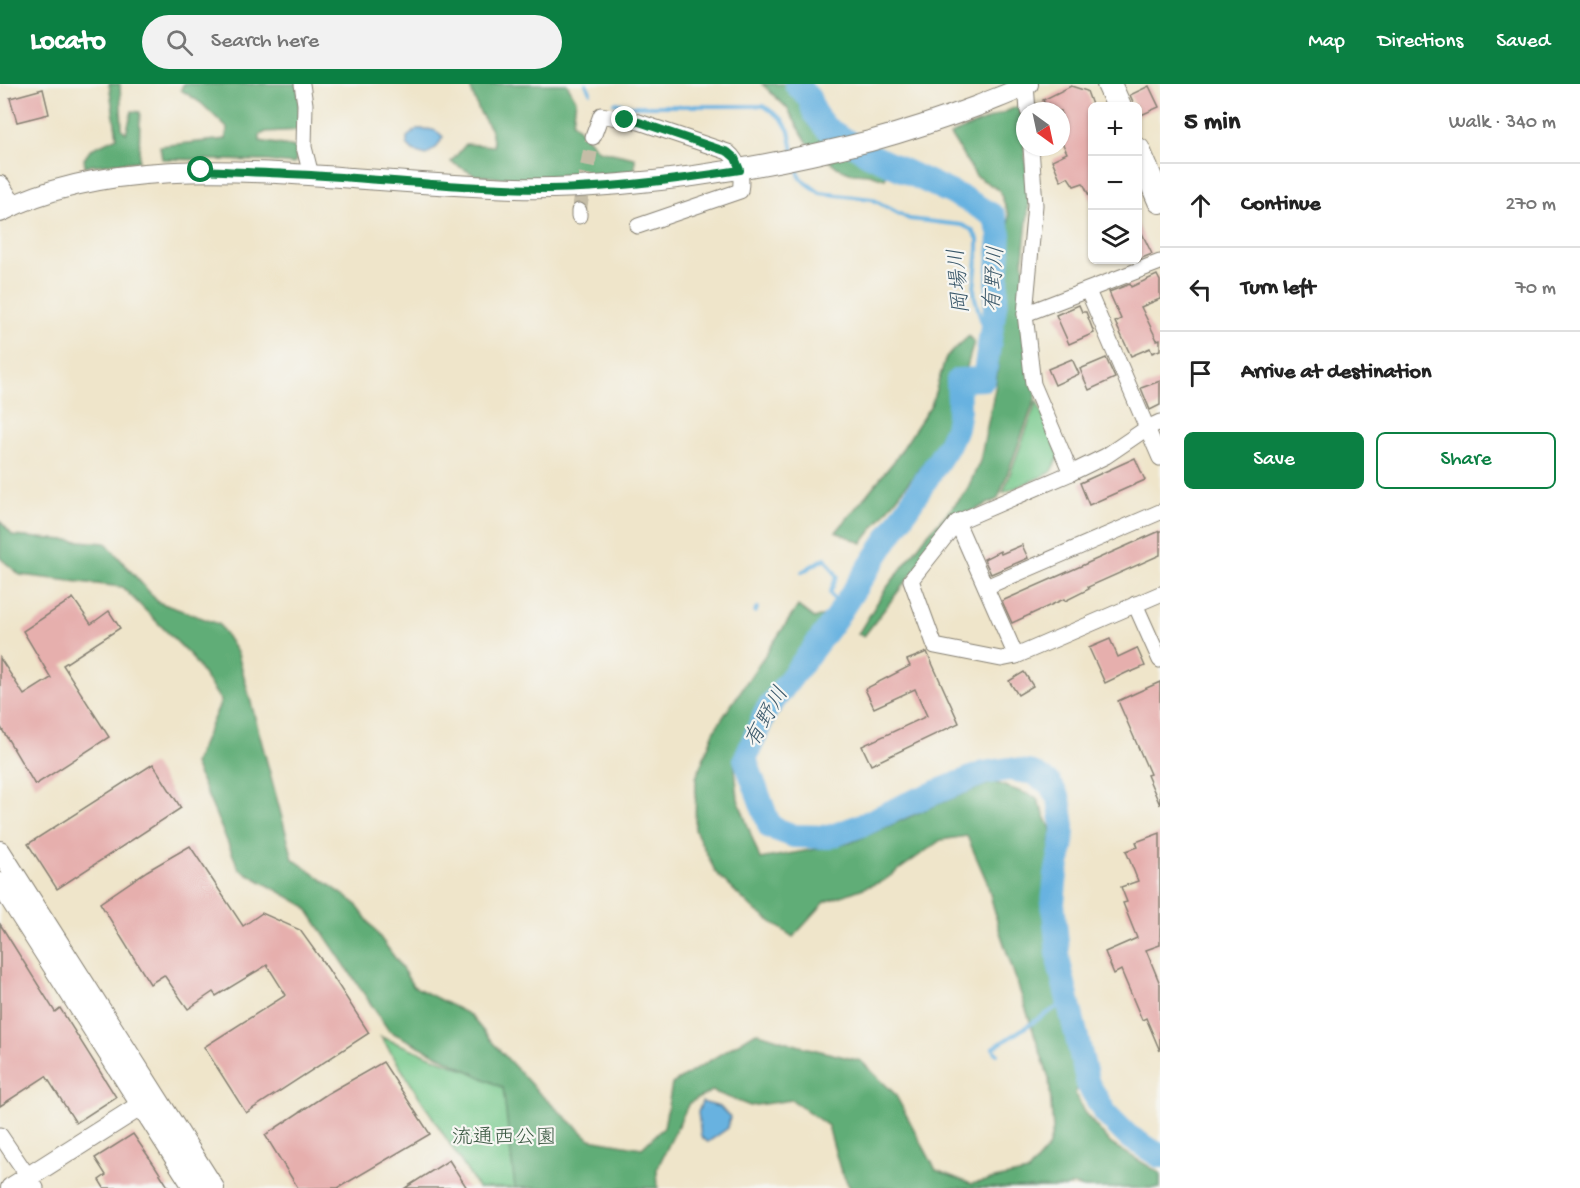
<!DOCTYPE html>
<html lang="en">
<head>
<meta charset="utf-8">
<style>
	body { margin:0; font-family:"Gochi Hand","Klee One",sans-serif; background:#f2f2f2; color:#222 }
	.controls { position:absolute; right:18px; top:18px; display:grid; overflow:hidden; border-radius:9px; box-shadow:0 2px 4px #0004 }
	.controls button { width:54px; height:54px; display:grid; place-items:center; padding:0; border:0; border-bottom:2px solid #e0e0e0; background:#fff; color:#222; font:30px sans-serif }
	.compass { position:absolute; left:1016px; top:18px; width:54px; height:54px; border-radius:50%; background:#fff; box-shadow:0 2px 4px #0004; rotate:147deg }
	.stop { position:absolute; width:18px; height:18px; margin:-14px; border:4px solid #0b8043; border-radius:50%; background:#fff }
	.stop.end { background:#0b8043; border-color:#fff; box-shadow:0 2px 6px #0008 }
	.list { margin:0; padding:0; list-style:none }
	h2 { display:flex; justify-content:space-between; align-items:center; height:78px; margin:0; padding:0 24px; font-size:26px }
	h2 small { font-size:20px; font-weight:400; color:#767676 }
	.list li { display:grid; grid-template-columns:39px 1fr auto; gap:18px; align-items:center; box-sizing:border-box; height:84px; padding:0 24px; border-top:2px solid #e0e0e0 }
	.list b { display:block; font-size:22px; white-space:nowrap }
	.list em { font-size:20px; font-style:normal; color:#767676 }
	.actions { display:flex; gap:12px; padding:18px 24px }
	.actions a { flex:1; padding:14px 0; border:2px solid #0b8043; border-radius:9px; text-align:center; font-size:21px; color:#0b8043 }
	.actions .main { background:#0b8043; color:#fff }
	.icon { flex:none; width:33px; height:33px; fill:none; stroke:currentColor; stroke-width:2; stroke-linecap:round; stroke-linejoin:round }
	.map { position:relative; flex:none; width:1160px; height:1104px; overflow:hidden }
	header { display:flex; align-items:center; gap:36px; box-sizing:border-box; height:84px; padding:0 30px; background:#0b8043; color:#fff }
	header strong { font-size:28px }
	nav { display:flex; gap:33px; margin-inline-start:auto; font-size:21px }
	.search { width:420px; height:54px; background:#f2f2f2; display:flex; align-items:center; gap:15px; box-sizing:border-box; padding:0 21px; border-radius:33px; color:#767676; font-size:22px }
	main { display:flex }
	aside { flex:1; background:#fff }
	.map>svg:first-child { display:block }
	.green { fill:#76c98b; stroke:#497254; stroke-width:1.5 }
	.forest { fill:#60ad77; stroke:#3e644a; stroke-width:1.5 }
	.water { fill:#67b2e0; stroke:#42677e; stroke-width:1.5 }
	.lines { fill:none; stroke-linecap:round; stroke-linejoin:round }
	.stream { stroke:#67b2e0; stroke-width:4 }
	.river { stroke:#67b2e0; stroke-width:24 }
	.building { fill:#e6afad }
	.minor-tunnel { stroke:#c5bda7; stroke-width:15; stroke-dasharray:15 8; stroke-linecap:butt }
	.minor-casing { stroke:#868073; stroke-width:17 }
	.tertiary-casing { stroke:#868073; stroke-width:22 }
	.primary-casing { stroke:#868073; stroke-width:26 }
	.minor { stroke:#fff; stroke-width:15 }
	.tertiary { stroke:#fff; stroke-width:20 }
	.primary { stroke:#fff; stroke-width:24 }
	.route { stroke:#0b8043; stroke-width:8 }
	.labels { text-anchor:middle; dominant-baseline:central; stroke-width:4.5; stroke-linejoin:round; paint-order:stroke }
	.park-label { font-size:21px; fill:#3c5943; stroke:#f6f6f2 }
	.water-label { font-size:22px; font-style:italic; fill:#3a586a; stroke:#f6f6f2 }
</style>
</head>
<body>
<header>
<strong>Locato</strong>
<div class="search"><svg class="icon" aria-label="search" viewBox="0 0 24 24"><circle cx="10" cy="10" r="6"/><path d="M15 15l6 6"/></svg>Search here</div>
<nav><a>Map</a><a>Directions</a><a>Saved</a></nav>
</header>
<main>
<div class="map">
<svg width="1160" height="1104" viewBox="0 0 1160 1104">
	<rect width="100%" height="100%" fill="#f6f6f2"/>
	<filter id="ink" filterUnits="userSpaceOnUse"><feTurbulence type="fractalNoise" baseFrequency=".0167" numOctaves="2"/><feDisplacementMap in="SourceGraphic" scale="12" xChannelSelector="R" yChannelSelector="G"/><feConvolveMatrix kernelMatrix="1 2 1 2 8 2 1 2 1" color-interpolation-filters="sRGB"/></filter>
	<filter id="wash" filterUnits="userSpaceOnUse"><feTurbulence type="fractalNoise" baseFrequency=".008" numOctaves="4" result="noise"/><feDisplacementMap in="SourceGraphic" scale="24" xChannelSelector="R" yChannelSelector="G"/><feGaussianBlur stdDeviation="1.35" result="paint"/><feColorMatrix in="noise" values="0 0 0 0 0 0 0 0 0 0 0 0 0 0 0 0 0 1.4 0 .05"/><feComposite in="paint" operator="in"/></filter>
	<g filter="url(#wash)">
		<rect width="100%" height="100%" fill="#efe5ca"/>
		<g class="green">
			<polygon points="1037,317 1059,372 1050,389 1003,409"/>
			<polygon points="381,953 528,1010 621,1104 478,1104"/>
		</g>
		<g class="forest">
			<polygon points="109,0 120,0 122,45 126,49 132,27 140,28 139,77 85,82 84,75 91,65 117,53"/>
			<polygon points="183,0 298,0 300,46 266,48 260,51 260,57 295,63 296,77 293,80 267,77 162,75 160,62 226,55 227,44 201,19 181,6"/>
			<polygon points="469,0 567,0 576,16 573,38 598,66 635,74 635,86 577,96 518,96 475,91 451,78 466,60 494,62 491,46 479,27"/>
			<polygon points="762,0 789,0 803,17 809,41 888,84 885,95 869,90 852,89 837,83 807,58 787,24"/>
			<polygon points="1021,21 1029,119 1023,174 1036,313 998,415 953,436 864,552 858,550 885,506 927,451 966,408 980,377 996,300 1006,195 1009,131 999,106 976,92 950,51"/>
			<polygon points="969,252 974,258 949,346 862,459 836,448 895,376 931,321 946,273"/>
			<polygon points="0,437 13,452 106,459 158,518 219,540 238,570 293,775 355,819 398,878 413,902 470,931 493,959 539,1009 590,1055 642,1064 664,1043 672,1000 756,948 800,962 861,977 895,1010 936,1086 971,1100 1028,1088 1048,1064 1053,1046 1049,994 999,845 987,798 967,752 941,756 883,797 825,818 793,853 752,824 716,789 695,746 696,694 715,645 798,522 814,534 827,532 757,632 734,674 738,715 760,775 850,759 936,721 993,698 1036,713 1051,745 1049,794 1050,884 1081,999 1075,1009 1084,1028 1111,1060 1160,1089 1160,1104 1085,1104 1073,1101 1065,1104 850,1104 840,1085 828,1042 792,1016 750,1022 712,1007 689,1019 657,1085 658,1104 515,1104 503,1004 389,947 305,822 239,785 194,680 221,617 191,572 122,503 20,491 0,474"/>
		</g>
		<g class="water">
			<path d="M 417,45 C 427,45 436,44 443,53 L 437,63 L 426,71 L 413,67 L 407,61 L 407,53 Z"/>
			<polygon points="702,1018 720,1023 730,1033 728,1044 708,1058 701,1053 698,1028"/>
		</g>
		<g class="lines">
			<g class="stream">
				<polyline points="586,0 590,8"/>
				<polyline points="615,19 631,22 764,22 782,35 789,47 793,67"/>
				<polyline points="796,80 800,94 820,109 872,115 909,135 962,141 972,146 978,155 978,165 974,205 975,214 989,265"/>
				<polyline points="802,488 825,474 837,492 830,509 836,518 842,522"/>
				<polyline points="755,528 757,524"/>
				<polyline points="997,970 993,964 1068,916"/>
			</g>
			<polyline class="river" points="796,0 809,14 815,30 826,44 868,70 965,115 994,132 1000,150 996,217 984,295 958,296 959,325 956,344 948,362 834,537 766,627 745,675 770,743 794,752 829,753 865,740 907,720 984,689 1009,685 1033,689 1050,700 1059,715 1063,743 1062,762 1056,790 1053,819 1059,879 1088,1000 1106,1030 1128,1052 1160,1072"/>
		</g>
		<g id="blocks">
			<g class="building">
				<polygon points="1071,2 1087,7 1092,21 1092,118 1083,99 1074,102 1068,93 1061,97 1052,76 1067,69 1061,56 1061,27 1048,27 1043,16"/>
				<polygon points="1149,2 1159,23 1139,32 1137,22 1135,22 1130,11"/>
				<polygon points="43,5 49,30 17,38 10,14"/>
				<polygon points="1137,139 1152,170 1137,176"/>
				<polygon points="1157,191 1160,197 1160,215 1141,223 1157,256 1160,255 1160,266 1152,269 1150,264 1131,272 1115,238 1121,235 1109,208 1130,200 1131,203"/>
				<polygon points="1079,221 1082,228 1086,228 1094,249 1069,260 1056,231"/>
				<polygon points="1106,274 1115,294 1089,306 1080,285"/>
				<polygon points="1072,275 1079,290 1055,301 1048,285"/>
				<polygon points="1160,297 1160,321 1150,326 1141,304"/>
				<polygon points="1135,374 1145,396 1089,421 1080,399"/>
				<polygon points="1160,447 1160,471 1088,503 1089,505 1065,517 1064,515 1012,539 1002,517"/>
				<polygon points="1022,461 1028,474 991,490 984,475 1000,467 1001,470"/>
				<polygon points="73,514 91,540 109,527 120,544 63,581 109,653 35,701 0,642 0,574 24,611 51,594 23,547"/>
				<polygon points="1110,555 1118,573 1137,564 1145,582 1131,588 1130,587 1105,599 1089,564"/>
				<polygon points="927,568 959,639 871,681 862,662 927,632 915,605 874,624 865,605 910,582 907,576"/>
				<polygon points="1024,588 1033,602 1018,611 1009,597"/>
				<polygon points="1160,598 1160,721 1147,691 1150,690 1118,617"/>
				<polygon points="153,680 181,724 57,805 28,760"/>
				<polygon points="1160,749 1160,861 1146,866 1160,900 1160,967 1146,934 1142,936 1121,886 1114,890 1105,868 1137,854 1123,819 1127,818 1121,803 1138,797 1126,767 1138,763 1136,758"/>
				<polygon points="190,762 243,842 262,829 300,846 328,885 369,949 246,1029 204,963 286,911 267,881 216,912 213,908 188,925 164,891 150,900 100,819 147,787"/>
				<polygon points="0,840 55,928 60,924 116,1013 76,1039 46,992 0,1022"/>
				<polygon points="383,978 430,1050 338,1104 298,1104 265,1051 327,1010"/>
				<polygon points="133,1050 155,1082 169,1104 104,1104 99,1096 106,1091 95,1074"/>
				<polygon points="449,1076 467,1104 405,1104"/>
			</g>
		</g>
	</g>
	<g filter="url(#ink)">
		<use href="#blocks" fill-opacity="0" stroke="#868073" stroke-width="1.5"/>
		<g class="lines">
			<polyline class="minor-tunnel" points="579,127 593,53"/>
			<g class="minor-casing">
				<g id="minor">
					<polyline points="302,0 305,20 304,63 311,91"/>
					<polyline points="1026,1 1028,27"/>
					<path d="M 593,53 L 601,31 L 639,38 L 728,68 C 739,77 743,93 740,107 L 638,142"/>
					<polyline points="1031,63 1035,121 1025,230 1033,300 1071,389"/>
					<polyline points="579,132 579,127"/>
					<polyline points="1088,207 1160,374"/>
					<polyline points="1025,230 1160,178"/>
					<polyline points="1160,338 1147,344 1106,372 1071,389 957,438 911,496 935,562 1001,575 1016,572 1160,510"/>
					<polyline points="957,438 1016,572"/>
					<polyline points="986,503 1160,428"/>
					<polyline points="1135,520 1160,576"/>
					<polyline points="0,1051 36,1104"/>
				</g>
			</g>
			<g class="tertiary-casing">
				<g id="tertiary">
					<polyline points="0,102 12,122"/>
					<path d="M 0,128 C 102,75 241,86 352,94 C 407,98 461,102 516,104 C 551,105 586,103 621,100 C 706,93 787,78 870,57 C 907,47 943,35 980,21 C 996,14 1013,9 1028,0"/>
					<polyline points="0,767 214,1104"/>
					<polyline points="0,799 194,1104"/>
					<polyline points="11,1104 151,1015"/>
				</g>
			</g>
			<g class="primary-casing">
				<g id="primary">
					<polyline points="1109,0 1119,22"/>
					<polyline points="1138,66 1160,117"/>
				</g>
			</g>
			<use href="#minor" class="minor"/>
			<use href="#tertiary" class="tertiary"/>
			<use href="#primary" class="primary"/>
		</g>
	</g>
	<g class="lines" filter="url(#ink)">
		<path class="route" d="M 201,86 C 238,88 275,89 311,91 C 390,96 469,105 549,105 C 612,104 677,96 740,86 L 735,74 L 728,68 L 639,38 L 625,36"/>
	</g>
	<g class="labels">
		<g class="park-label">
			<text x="504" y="1055">流通西公園</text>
		</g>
		<g class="water-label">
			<text transform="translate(996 195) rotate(-86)">有野川</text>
			<text transform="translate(961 197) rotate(-95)">岡場川</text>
			<text transform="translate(768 634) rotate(-60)">有野川</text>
		</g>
	</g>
</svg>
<div class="controls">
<button>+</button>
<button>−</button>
<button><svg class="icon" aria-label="layers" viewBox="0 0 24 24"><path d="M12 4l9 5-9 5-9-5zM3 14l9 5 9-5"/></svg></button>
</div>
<svg class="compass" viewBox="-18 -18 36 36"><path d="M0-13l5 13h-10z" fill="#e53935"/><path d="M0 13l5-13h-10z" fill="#767676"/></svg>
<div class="stop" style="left:201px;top:86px"></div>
<div class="stop end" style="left:625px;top:36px"></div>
</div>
<aside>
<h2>5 min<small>Walk · 340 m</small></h2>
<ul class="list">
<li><svg class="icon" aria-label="ahead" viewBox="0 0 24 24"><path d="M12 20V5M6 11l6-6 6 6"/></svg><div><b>Continue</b></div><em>270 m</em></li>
<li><svg class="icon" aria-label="left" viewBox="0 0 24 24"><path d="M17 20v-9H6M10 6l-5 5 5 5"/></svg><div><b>Turn left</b></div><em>70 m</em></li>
<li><svg class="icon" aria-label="arrive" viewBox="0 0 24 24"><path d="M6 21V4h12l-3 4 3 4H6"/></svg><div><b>Arrive at destination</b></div></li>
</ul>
<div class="actions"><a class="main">Save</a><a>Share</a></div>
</aside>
</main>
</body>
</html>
